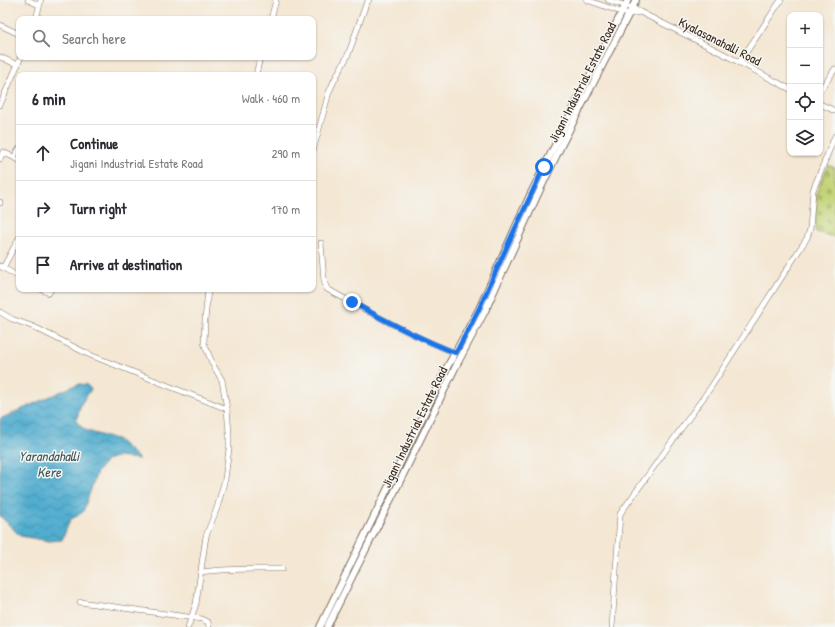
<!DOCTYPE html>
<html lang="en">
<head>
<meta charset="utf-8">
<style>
	body { margin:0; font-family:"Patrick Hand",sans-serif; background:#f7f7f7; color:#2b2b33 }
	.controls { position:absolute; right:12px; top:12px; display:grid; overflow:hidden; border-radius:8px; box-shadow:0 1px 3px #0004 }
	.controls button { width:36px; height:36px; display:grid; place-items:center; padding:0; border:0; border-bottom:1px solid #e1e1e2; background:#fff; color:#2b2b33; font:20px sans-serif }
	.stop { position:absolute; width:12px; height:12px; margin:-9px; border:3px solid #1a73e8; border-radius:50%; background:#fff }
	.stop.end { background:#1a73e8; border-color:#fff; box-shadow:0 1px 4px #0008 }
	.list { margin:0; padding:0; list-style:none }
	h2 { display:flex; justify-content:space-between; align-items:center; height:52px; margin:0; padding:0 16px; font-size:17px }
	h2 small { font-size:13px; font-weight:400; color:#7c7c81 }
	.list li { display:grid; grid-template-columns:26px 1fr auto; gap:12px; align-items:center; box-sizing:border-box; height:56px; padding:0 16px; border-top:1px solid #e1e1e2 }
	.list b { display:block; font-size:15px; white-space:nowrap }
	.list p { margin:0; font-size:13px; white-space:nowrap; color:#7c7c81 }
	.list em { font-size:13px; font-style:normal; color:#7c7c81 }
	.icon { flex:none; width:22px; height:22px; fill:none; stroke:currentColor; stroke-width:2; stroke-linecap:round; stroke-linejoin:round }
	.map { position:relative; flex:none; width:835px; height:627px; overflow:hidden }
	.search { position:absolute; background:#fff; box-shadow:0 1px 3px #0004; left:16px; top:16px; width:300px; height:44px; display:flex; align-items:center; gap:10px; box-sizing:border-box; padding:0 14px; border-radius:8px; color:#7c7c81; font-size:15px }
	.panel { position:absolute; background:#fff; box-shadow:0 1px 3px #0004; left:16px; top:72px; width:300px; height:220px; border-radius:8px }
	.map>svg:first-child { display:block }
	.cemetery { fill:url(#cemetery-stones); stroke:#7f7e4a }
	.water { fill:url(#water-waves); stroke:#466c76 }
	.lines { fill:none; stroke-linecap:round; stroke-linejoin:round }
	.minor-casing { stroke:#7c6c5d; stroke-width:6 }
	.major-casing { stroke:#7c6c5d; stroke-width:8 }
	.minor { stroke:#fff; stroke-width:5 }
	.major { stroke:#fff; stroke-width:6 }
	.route { stroke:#1a73e8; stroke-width:5 }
	.labels { text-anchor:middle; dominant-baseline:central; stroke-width:3; stroke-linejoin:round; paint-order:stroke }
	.street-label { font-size:13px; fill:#3b2a1e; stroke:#f6f6f2 }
	.water-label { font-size:14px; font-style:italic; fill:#43585c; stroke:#f6f6f2 }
</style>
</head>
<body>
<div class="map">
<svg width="835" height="627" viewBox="0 0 835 627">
	<defs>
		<pattern id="cemetery-stones" width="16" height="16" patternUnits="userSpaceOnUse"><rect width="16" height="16" fill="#c3d376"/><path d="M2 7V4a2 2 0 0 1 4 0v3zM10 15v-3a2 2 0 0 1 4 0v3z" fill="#a8b566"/></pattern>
		<pattern id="water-waves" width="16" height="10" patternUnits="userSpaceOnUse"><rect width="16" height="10" fill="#51adcf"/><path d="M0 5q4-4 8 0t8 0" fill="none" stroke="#448da7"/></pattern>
	</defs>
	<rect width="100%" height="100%" fill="#f6f6f2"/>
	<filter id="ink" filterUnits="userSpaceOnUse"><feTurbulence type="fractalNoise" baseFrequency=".025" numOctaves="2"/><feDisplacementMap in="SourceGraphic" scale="8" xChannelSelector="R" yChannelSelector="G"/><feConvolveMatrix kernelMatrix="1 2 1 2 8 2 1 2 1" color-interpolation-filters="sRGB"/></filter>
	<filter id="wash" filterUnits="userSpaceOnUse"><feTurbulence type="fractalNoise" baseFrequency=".012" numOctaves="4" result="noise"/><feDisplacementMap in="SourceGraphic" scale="16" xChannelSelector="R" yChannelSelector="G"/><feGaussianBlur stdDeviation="0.9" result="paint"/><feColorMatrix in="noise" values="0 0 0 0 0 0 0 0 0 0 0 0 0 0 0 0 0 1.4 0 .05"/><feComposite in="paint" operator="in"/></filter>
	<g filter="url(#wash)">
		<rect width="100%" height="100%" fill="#f4e7d3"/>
		<polygon class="cemetery" points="828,165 835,168 835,237 816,232 816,194"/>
		<polygon class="water" points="80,384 87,385 91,389 81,404 76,421 85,430 106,437 117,439 139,459 115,457 107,460 97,472 83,512 70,520 62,540 49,541 20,536 0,516 0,419 71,387"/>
	</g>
	<g filter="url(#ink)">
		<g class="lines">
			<g class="minor-casing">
				<g id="minor">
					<polyline points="28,0 39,5"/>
					<polyline points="587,0 621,12 629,14 640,12"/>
					<path d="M 608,0 C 619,4 630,6 640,12 L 716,50 L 790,89"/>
					<polyline points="36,19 41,0"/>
					<polyline points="271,19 276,0"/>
					<polyline points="0,25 19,34"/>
					<polyline points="0,57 18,65"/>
					<polyline points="739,63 781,0"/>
					<polyline points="256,75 260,57"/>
					<polyline points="820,91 835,69"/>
					<polyline points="820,104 835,111"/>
					<polyline points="0,105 21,57"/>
					<polyline points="313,151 329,92 335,79 348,55 366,4 369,0"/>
					<polyline points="14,157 19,149"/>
					<polyline points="0,159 3,152 19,160"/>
					<polyline points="0,203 0,202"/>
					<path d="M 321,243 L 324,281 L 327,289 C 369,312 411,336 456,353"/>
					<polyline points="0,266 19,277"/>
					<polyline points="3,268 19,238"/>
					<polyline points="41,289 49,293 51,289"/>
					<polyline points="0,312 12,319 34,327 90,355 227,409"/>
					<path d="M 201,572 C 228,568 255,569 282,569"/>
					<polyline points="80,602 202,619 208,622 209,627"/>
					<polyline points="188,627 196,604 206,536 217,508 225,479 229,449 229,433 227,409 222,380 213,365 208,353 204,343 205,320 208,289"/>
					<polyline points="612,627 620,514 711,387 807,238 810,229 813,190 835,136"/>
				</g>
			</g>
			<g class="major-casing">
				<g id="major">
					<polyline points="320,627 445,371 479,309 509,242 531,193 628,0"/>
					<polyline points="327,627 403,475 455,368 485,311 537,196 562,144 636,0"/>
				</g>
			</g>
			<use href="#minor" class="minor"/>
			<use href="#major" class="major"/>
		</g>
	</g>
	<g class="lines" filter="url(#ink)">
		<path class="route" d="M 352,302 C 385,321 420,339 456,353 L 479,309 L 509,242 L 544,167"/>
	</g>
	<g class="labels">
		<g class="street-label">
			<text transform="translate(720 41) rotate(27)">Kyalasanahalli Road</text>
			<text transform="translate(582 82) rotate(-63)">Jigani Industrial Estate Road</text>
			<text transform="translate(414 427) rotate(-64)">Jigani Industrial Estate Road</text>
		</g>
		<g class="water-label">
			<text x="49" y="455">Yarandahalli<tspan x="49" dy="16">Kere</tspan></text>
		</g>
	</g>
</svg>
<div class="controls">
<button>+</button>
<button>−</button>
<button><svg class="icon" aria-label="locate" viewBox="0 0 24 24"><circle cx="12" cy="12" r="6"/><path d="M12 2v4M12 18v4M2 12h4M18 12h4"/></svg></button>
<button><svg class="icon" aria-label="layers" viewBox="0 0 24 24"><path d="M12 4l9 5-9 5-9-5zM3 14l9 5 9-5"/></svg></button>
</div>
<div class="stop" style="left:544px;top:167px"></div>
<div class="stop end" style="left:352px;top:302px"></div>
<div class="search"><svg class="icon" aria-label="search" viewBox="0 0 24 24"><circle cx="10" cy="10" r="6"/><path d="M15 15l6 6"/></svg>Search here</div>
<section class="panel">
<h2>6 min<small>Walk · 460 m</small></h2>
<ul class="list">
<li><svg class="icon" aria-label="ahead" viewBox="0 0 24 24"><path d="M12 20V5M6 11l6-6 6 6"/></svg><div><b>Continue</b><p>Jigani Industrial Estate Road</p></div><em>290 m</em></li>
<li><svg class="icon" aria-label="right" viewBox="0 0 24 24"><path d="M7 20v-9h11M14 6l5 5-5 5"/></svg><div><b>Turn right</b></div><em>170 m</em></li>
<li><svg class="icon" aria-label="arrive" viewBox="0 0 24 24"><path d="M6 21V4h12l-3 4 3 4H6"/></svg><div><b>Arrive at destination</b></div></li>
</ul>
</section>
</div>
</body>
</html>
